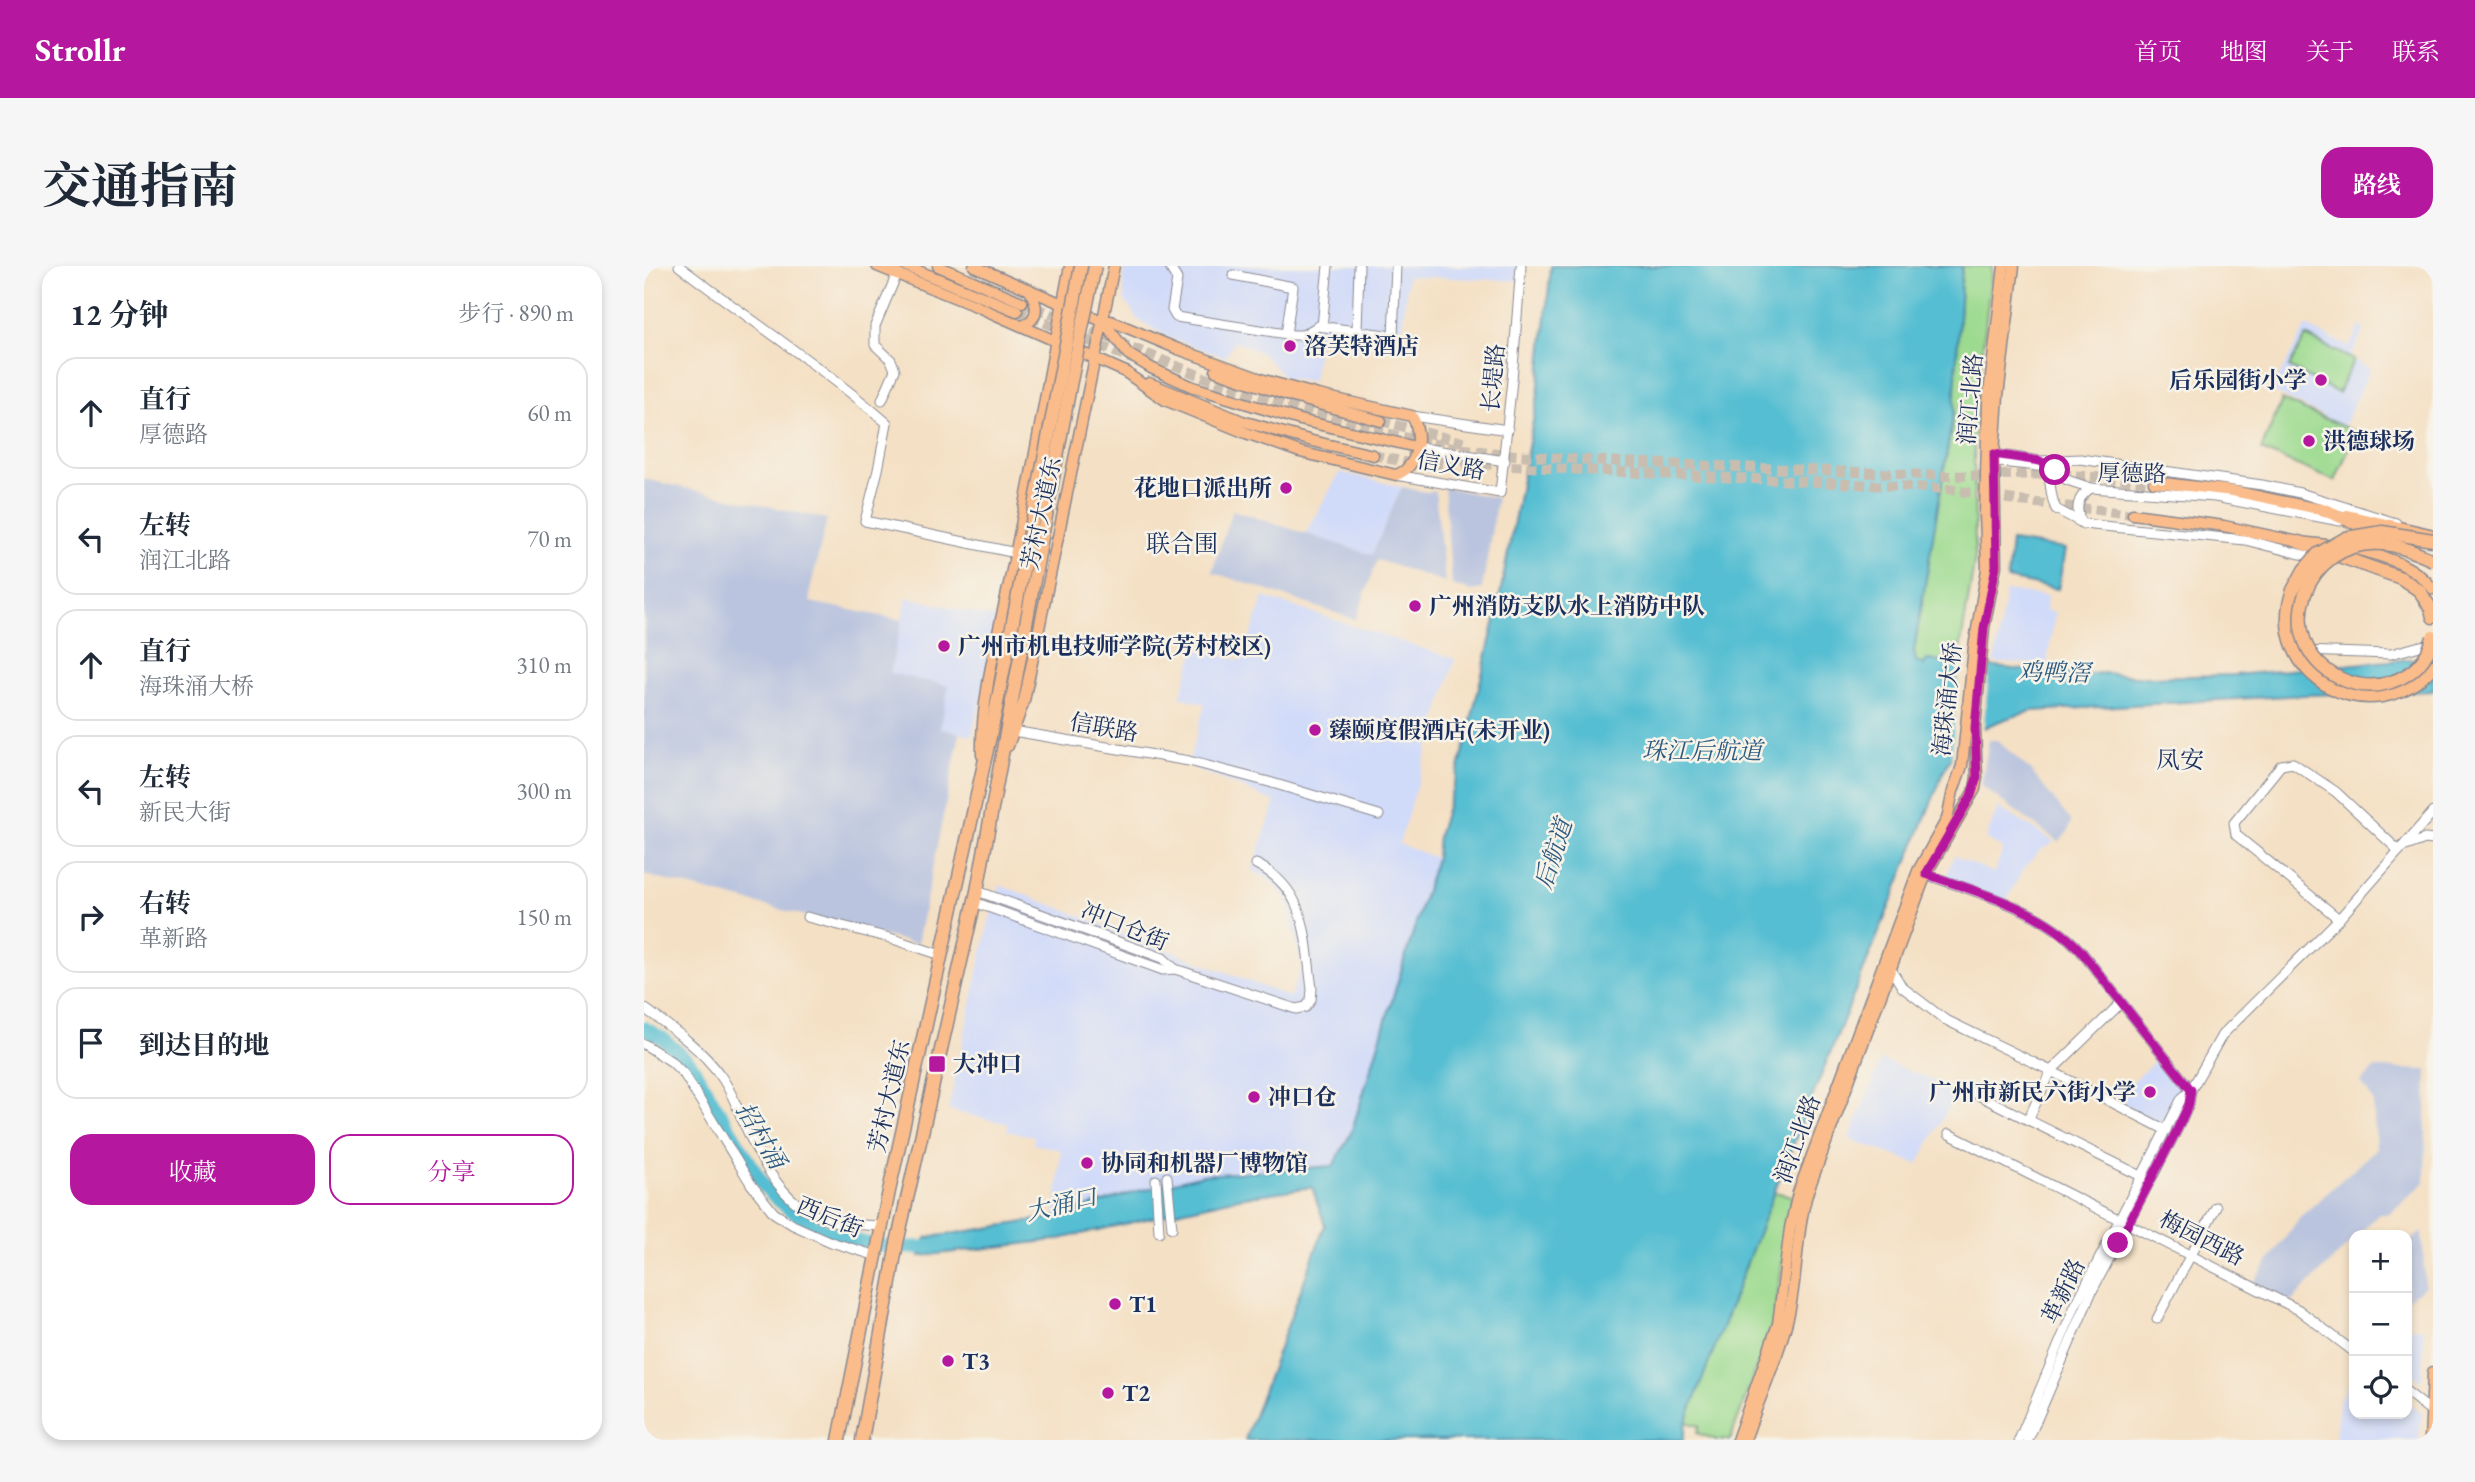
<!DOCTYPE html>
<html lang="zh">
<head>
<meta charset="utf-8">
<style>
	body { margin:0; font-family:"EB Garamond","Noto Serif SC",serif; background:#f6f6f7; color:#1f2937 }
	.controls { position:absolute; right:21px; bottom:21px; display:grid; overflow:hidden; border-radius:14px; box-shadow:0 4px 10px #0003 }
	.controls button { width:63px; height:63px; display:grid; place-items:center; padding:0; border:0; border-bottom:2px solid #e0e1e3; background:#fff; color:#1f2937; font:35px sans-serif }
	.stop { position:absolute; width:21px; height:21px; margin:-16px; border:5px solid #b5179e; border-radius:50%; background:#fff }
	.stop.end { background:#b5179e; border-color:#fff; box-shadow:0 2px 7px #0008 }
	.list { margin:0; padding:0; list-style:none }
	h2 { display:flex; justify-content:space-between; align-items:center; height:91px; margin:0; padding:0 28px; font-size:30px }
	h2 small { font-size:23px; font-weight:400; color:#747a83 }
	.list li { display:grid; grid-template-columns:46px 1fr auto; gap:21px; align-items:center; box-sizing:border-box; height:112px; margin:0 14px 14px; padding:0 14px; border:2px solid #e0e1e3; border-radius:21px }
	.list b { display:block; font-size:26px; white-space:nowrap }
	.list p { margin:0; font-size:23px; white-space:nowrap; color:#747a83 }
	.list em { font-size:23px; font-style:normal; color:#747a83 }
	.actions { display:flex; gap:14px; padding:21px 28px }
	.actions a { flex:1; padding:16px 0; border:2px solid #b5179e; border-radius:21px; text-align:center; font-size:24px; color:#b5179e }
	.actions .main { background:#b5179e; color:#fff }
	.icon { flex:none; width:38px; height:38px; fill:none; stroke:currentColor; stroke-width:2; stroke-linecap:round; stroke-linejoin:round }
	.map { position:relative; flex:none; width:1789px; height:1174px; overflow:hidden; border-radius:21px }
	header { display:flex; align-items:center; gap:42px; box-sizing:border-box; height:98px; padding:0 35px; background:#b5179e; color:#fff }
	header strong { font-size:33px }
	nav { display:flex; gap:38px; margin-inline-start:auto; font-size:24px }
	.intro { display:flex; align-items:center; justify-content:space-between; box-sizing:border-box; height:168px; padding:0 42px }
	h1 { margin:0; font-size:49px }
	.button { padding:18px 32px; border-radius:21px; background:#b5179e; color:#fff; font-size:24px; font-weight:700 }
	main { display:flex; gap:42px; padding:0 42px }
	aside { flex:1; background:#fff; border-radius:21px; box-shadow:0 4px 10px #0003 }
	.map>svg:first-child { display:block }
	.built { fill:#d0daf9 }
	.industrial { fill:#bac4de }
	.green { fill:#9cda8f; stroke:#5c8476; stroke-width:2 }
	.water { fill:#55bed2; stroke:#387698; stroke-width:2 }
	.pier { fill:#f4e0c4 }
	.lines { fill:none; stroke-linecap:round; stroke-linejoin:round }
	.river { stroke:#55bed2; stroke-width:14 }
	.major-tunnel { stroke:#c9bdb0; stroke-width:10; stroke-dasharray:10 5; stroke-linecap:butt }
	.minor-casing { stroke:#888891; stroke-width:11 }
	.major-casing { stroke:#888891; stroke-width:13 }
	.highway-casing { stroke:#888891; stroke-width:15 }
	.minor { stroke:#fff; stroke-width:9 }
	.major { stroke:#fabc8b; stroke-width:10 }
	.highway { stroke:#fabc8b; stroke-width:12 }
	.highway-bridge-casing { stroke:#888891; stroke-width:15; stroke-linecap:butt }
	.highway-bridge { stroke:#fabc8b; stroke-width:12 }
	.route { stroke:#b5179e; stroke-width:9 }
	.poi-dot { fill:#b5179e; stroke:#f7f3e8; stroke-width:2.5 }
	.labels { text-anchor:middle; dominant-baseline:central; stroke-width:5; stroke-linejoin:round; paint-order:stroke }
	.poi-label { font-size:23px; font-weight:bold; fill:#1b2f5e; stroke:#f7f3e8; text-anchor:start }
	.street-label { font-size:23px; fill:#1b2f5e; stroke:#f7f3e8 }
	.neighbourhood-label { font-size:24px; fill:#1b2f5e; stroke:#f7f3e8 }
	.water-label { font-size:24px; font-style:italic; fill:#2c5a81; stroke:#f7f3e8 }
</style>
</head>
<body>
<header>
<strong>Strollr</strong>
<nav><a>首页</a><a>地图</a><a>关于</a><a>联系</a></nav>
</header>
<div class="intro"><h1>交通指南</h1><a class="button">路线</a></div>
<main>
<aside>
<h2>12 分钟<small>步行 · 890 m</small></h2>
<ul class="list">
<li><svg class="icon" aria-label="ahead" viewBox="0 0 24 24"><path d="M12 20V5M6 11l6-6 6 6"/></svg><div><b>直行</b><p>厚德路</p></div><em>60 m</em></li>
<li><svg class="icon" aria-label="left" viewBox="0 0 24 24"><path d="M17 20v-9H6M10 6l-5 5 5 5"/></svg><div><b>左转</b><p>润江北路</p></div><em>70 m</em></li>
<li><svg class="icon" aria-label="ahead" viewBox="0 0 24 24"><path d="M12 20V5M6 11l6-6 6 6"/></svg><div><b>直行</b><p>海珠涌大桥</p></div><em>310 m</em></li>
<li><svg class="icon" aria-label="left" viewBox="0 0 24 24"><path d="M17 20v-9H6M10 6l-5 5 5 5"/></svg><div><b>左转</b><p>新民大街</p></div><em>300 m</em></li>
<li><svg class="icon" aria-label="right" viewBox="0 0 24 24"><path d="M7 20v-9h11M14 6l5 5-5 5"/></svg><div><b>右转</b><p>革新路</p></div><em>150 m</em></li>
<li><svg class="icon" aria-label="arrive" viewBox="0 0 24 24"><path d="M6 21V4h12l-3 4 3 4H6"/></svg><div><b>到达目的地</b></div></li>
</ul>
<div class="actions"><a class="main">收藏</a><a>分享</a></div>
</aside>
<div class="map">
<svg width="1789" height="1174" viewBox="0 0 1789 1174">
	<rect width="100%" height="100%" fill="#f7f3e8"/>
	<filter id="ink" filterUnits="userSpaceOnUse"><feTurbulence type="fractalNoise" baseFrequency=".0143" numOctaves="2"/><feDisplacementMap in="SourceGraphic" scale="14" xChannelSelector="R" yChannelSelector="G"/><feConvolveMatrix kernelMatrix="1 2 1 2 8 2 1 2 1" color-interpolation-filters="sRGB"/></filter>
	<filter id="wash" filterUnits="userSpaceOnUse"><feTurbulence type="fractalNoise" baseFrequency=".00686" numOctaves="4" result="noise"/><feDisplacementMap in="SourceGraphic" scale="28" xChannelSelector="R" yChannelSelector="G"/><feGaussianBlur stdDeviation="1.57" result="paint"/><feColorMatrix in="noise" values="0 0 0 0 0 0 0 0 0 0 0 0 0 0 0 0 0 1.4 0 .05"/><feComposite in="paint" operator="in"/></filter>
	<g filter="url(#wash)">
		<rect width="100%" height="100%" fill="#f4e0c4"/>
		<g class="built">
			<polygon points="481,0 877,0 876,15 764,10 756,78 676,69 669,115 641,112 619,88 591,75 581,91 523,71 493,53 480,33 479,13"/>
			<polygon points="1662,60 1705,81 1716,60 1721,62 1706,92 1726,103 1700,160 1627,125"/>
			<polygon points="696,206 758,221 728,289 661,268"/>
			<polygon points="1362,325 1403,330 1402,345 1411,346 1403,398 1350,397"/>
			<polygon points="263,331 355,353 328,470 296,462 246,407"/>
			<polygon points="620,331 811,393 755,578 792,592 707,867 688,900 559,909 494,925 411,951 417,884 389,878 390,871 363,865 364,858 304,844 345,655 356,619 646,731 658,700 642,632 623,612 608,605 631,536 548,501 545,495 561,438 536,431 551,383 598,395"/>
			<polygon points="1354,541 1411,576 1395,585 1378,605 1362,636 1301,612 1310,590 1350,607 1359,583 1342,573"/>
			<polygon points="1237,794 1314,824 1274,898 1205,873"/>
			<polygon points="1512,794 1540,819 1517,858 1470,833"/>
			<polygon points="1763,1062 1780,1063 1778,1116 1763,1105"/>
			<polygon points="1710,1110 1710,1148 1763,1148 1763,1136 1778,1147 1775,1174 1691,1174 1695,1134"/>
		</g>
		<g class="industrial">
			<polygon points="0,213 183,253 166,324 166,336 258,354 246,407 305,420 296,462 316,467 273,678 0,609"/>
			<polygon points="758,221 782,226 791,225 801,316 733,294 712,354 568,306 588,244 728,289"/>
			<polygon points="800,221 853,232 838,323 827,325 808,319"/>
			<polygon points="1345,474 1353,474 1387,505 1427,555 1424,566 1415,576 1337,520"/>
			<polygon points="1731,802 1783,804 1781,916 1745,948 1735,948 1714,969 1710,969 1710,973 1647,1036 1609,1017 1656,951 1732,883 1729,835 1717,816"/>
			<polygon points="1778,966 1781,1020 1763,1034 1763,977"/>
		</g>
		<g class="green">
			<polygon points="1318,0 1348,0 1330,161 1331,291 1314,396 1283,394 1281,400 1272,395 1270,385 1310,144"/>
			<polygon points="1662,70 1710,94 1694,127 1645,101"/>
			<polygon points="1638,134 1712,166 1691,215 1617,184"/>
			<polygon points="1130,926 1148,930 1130,1054 1086,1174 1073,1174 1053,1167 1055,1160 1042,1156"/>
		</g>
		<g class="water">
			<path d="M 907,0 L 1318,0 L 1310,144 L 1270,385 L 1272,395 L 1280,399 L 1283,394 L 1429,409 L 1461,407 L 1503,411 L 1590,409 L 1789,391 L 1789,425 L 1660,429 L 1388,445 C 1350,456 1316,465 1300,505 L 1130,926 L 1042,1156 L 1039,1174 L 601,1174 L 681,959 L 668,921 L 594,932 L 411,974 L 276,990 L 282,972 L 411,951 L 494,925 L 559,909 L 689,900 L 707,867 L 792,592 L 794,570 L 818,492 L 852,350 L 894,129 Z"/>
			<polygon points="1367,275 1421,283 1414,323 1363,313"/>
		</g>
		<polygon class="pier" points="1315,393 1346,397 1339,466 1330,472 1307,497"/>
		<g class="lines">
			<path class="river" d="M 0,762 L 18,772 L 46,797 L 120,920 C 168,971 230,987 298,980"/>
		</g>
	</g>
	<g filter="url(#ink)">
		<g class="lines">
			<g class="major-tunnel">
				<polyline points="378,36 576,118 710,160 804,181 871,189 977,196 1304,210 1415,208 1510,216"/>
				<polyline points="373,45 490,94"/>
				<polyline points="737,155 822,177"/>
				<polyline points="764,184 835,198 884,201 1304,223 1376,235 1489,248"/>
				<polyline points="729,189 765,197 822,200"/>
			</g>
			<g class="minor-casing">
				<g id="minor">
					<path d="M 35,0 C 104,53 177,100 243,157 L 234,204 L 221,255 L 372,287"/>
					<polyline points="525,0 533,13 528,44 532,51 649,69 659,69 674,60 749,70 752,0"/>
					<polyline points="589,9 649,21 642,68"/>
					<polyline points="678,61 684,0"/>
					<polyline points="713,65 715,0"/>
					<polyline points="238,134 251,104 247,94 231,79 231,60 253,8"/>
					<polyline points="768,150 864,164"/>
					<polyline points="772,181 861,195"/>
					<polyline points="1345,191 1350,188 1396,195 1436,193 1618,219 1656,227 1752,257"/>
					<path d="M 1347,195 L 1402,201 C 1408,215 1405,229 1412,243 L 1438,257"/>
					<polyline points="1400,197 1423,214 1447,222"/>
					<polyline points="752,209 856,227 868,114 877,0"/>
					<path d="M 1663,300 L 1664,290 L 1601,274 L 1439,258 C 1430,244 1433,231 1447,222 L 1571,231 L 1696,255"/>
					<polyline points="1654,372 1659,385 1747,388 1776,380 1789,379"/>
					<polyline points="369,465 545,495 625,516 735,549"/>
					<polyline points="1762,580 1781,573 1789,574"/>
					<path d="M 1276,606 C 1331,627 1394,640 1436,684 L 1547,824"/>
					<path d="M 333,625 L 519,692 L 531,703 L 652,743 L 662,741 L 667,734 L 668,723 C 661,672 664,624 612,598"/>
					<polyline points="330,636 519,704 531,703"/>
					<polyline points="163,651 246,672 297,689"/>
					<polyline points="1695,653 1592,569 1590,557 1637,499 1649,497 1692,526 1755,585"/>
					<polyline points="1247,703 1258,721 1300,753 1407,805 1522,864"/>
					<path d="M 0,742 C 26,761 57,782 76,809 C 88,825 94,844 102,862 C 119,899 142,943 185,954 C 202,959 221,959 238,960"/>
					<polyline points="0,778 28,796 40,808 107,918 130,947 149,959 187,976 233,990"/>
					<polyline points="1326,825 1499,911"/>
					<polyline points="1384,854 1407,805 1477,737"/>
					<polyline points="1305,868 1655,1044 1710,1086"/>
					<polyline points="523,911 528,962"/>
					<polyline points="512,914 515,966"/>
					<polyline points="1513,1053 1572,941"/>
					<polyline points="1763,1126 1787,1145"/>
					<polyline points="1375,1174 1431,1040 1538,832 1547,824 1578,769 1695,653 1789,546"/>
					<polyline points="1384,1174 1448,1025 1533,864 1545,838 1547,824"/>
				</g>
			</g>
			<g class="major-casing">
				<g id="major">
					<polyline points="233,0 332,40 484,107"/>
					<polyline points="262,0 373,45"/>
					<polyline points="294,0 378,36"/>
					<polyline points="330,0 465,58"/>
					<path d="M 459,55 L 467,55 L 534,83 L 620,114 L 674,129 L 768,150 C 779,169 775,201 752,209 L 656,186 L 602,167 L 521,134 L 481,106"/>
					<polyline points="459,55 484,88 507,102 549,121 656,154 772,181"/>
					<path d="M 379,60 C 397,51 393,37 385,23"/>
					<polyline points="572,105 649,131 737,155"/>
					<polyline points="505,117 598,155 668,175 729,189"/>
					<polyline points="1510,216 1589,225 1684,245"/>
					<polyline points="1489,248 1580,260 1655,276 1693,280"/>
					<polyline points="1703,249 1786,268"/>
					<path d="M 1709,282 C 1740,291 1769,297 1789,323"/>
					<polyline points="364,480 380,435 470,0"/>
					<path d="M 338,489 C 336,427 359,351 371,289 C 391,193 407,96 426,0"/>
					<polyline points="1093,1174 1134,1058 1146,962 1154,927 1274,605 1303,553 1309,525 1318,500 1330,381 1343,303 1341,247 1344,136 1360,0"/>
					<path d="M 1101,1174 C 1115,1132 1135,1091 1145,1047 C 1154,1006 1152,965 1164,925 L 1282,608 L 1331,523 L 1333,511 L 1331,462 L 1340,362 L 1352,300 L 1350,188 L 1354,130 L 1370,0"/>
					<polyline points="1786,1174 1789,1106"/>
				</g>
			</g>
			<g class="highway-casing">
				<g id="highway">
					<polyline points="1678,243 1737,268"/>
					<polyline points="1655,276 1757,312 1776,325 1787,343 1789,351"/>
					<path d="M 1649,324 C 1619,409 1729,471 1789,400"/>
					<polyline points="195,1174 245,925 351,448 369,355"/>
					<polyline points="218,1174 253,977 333,625 382,358"/>
				</g>
			</g>
			<use href="#minor" class="minor"/>
			<use href="#major" class="major"/>
			<use href="#highway" class="highway"/>
			<g class="highway-bridge-casing">
				<g id="highway-bridge">
					<path d="M 1789,294 C 1773,287 1755,279 1738,278 C 1661,272 1623,375 1695,412 C 1712,420 1730,422 1747,416 C 1769,409 1784,393 1789,371"/>
					<polyline points="1649,324 1660,304 1674,288 1702,272 1738,266 1789,274"/>
					<polyline points="369,355 437,0"/>
					<polyline points="382,358 427,115 451,0"/>
				</g>
			</g>
			<use href="#highway-bridge" class="highway-bridge"/>
		</g>
	</g>
	<g class="lines" filter="url(#ink)">
		<path class="route" d="M 1411,204 L 1396,195 L 1350,188 L 1352,300 L 1340,362 L 1331,462 L 1333,511 L 1327,530 L 1282,608 C 1336,627 1396,642 1436,684 L 1547,824 L 1545,838 L 1533,864 L 1474,977"/>
	</g>
	<g class="poi-dot">
		<circle cx="646" cy="80" r="7"/>
		<circle cx="1677" cy="114" r="7"/>
		<circle cx="1665" cy="175" r="7"/>
		<circle cx="642" cy="222" r="7"/>
		<circle cx="771" cy="340" r="7"/>
		<circle cx="300" cy="380" r="7"/>
		<circle cx="671" cy="464" r="7"/>
		<rect x="284" y="789" width="18" height="18" rx="3.5"/>
		<circle cx="1506" cy="826" r="7"/>
		<circle cx="610" cy="831" r="7"/>
		<circle cx="443" cy="897" r="7"/>
		<circle cx="471" cy="1038" r="7"/>
		<circle cx="304" cy="1095" r="7"/>
		<circle cx="464" cy="1127" r="7"/>
	</g>
	<g class="labels">
		<g class="poi-label">
			<text x="660" y="80">洛芙特酒店</text>
			<text x="1663" y="114" text-anchor="end">后乐园街小学</text>
			<text x="1679" y="175">洪德球场</text>
			<text x="628" y="222" text-anchor="end">花地口派出所</text>
			<text x="785" y="340">广州消防支队水上消防中队</text>
			<text x="314" y="380">广州市机电技师学院(芳村校区)</text>
			<text x="685" y="464">臻颐度假酒店(未开业)</text>
			<text x="309" y="798">大冲口</text>
			<text x="1492" y="826" text-anchor="end">广州市新民六街小学</text>
			<text x="624" y="831">冲口仓</text>
			<text x="457" y="897">协同和机器厂博物馆</text>
			<text x="485" y="1038">T1</text>
			<text x="318" y="1095">T3</text>
			<text x="478" y="1127">T2</text>
		</g>
		<g class="street-label">
			<text transform="translate(849 112) rotate(-85)">长堤路</text>
			<text transform="translate(1326 133) rotate(-85)">润江北路</text>
			<text transform="translate(807 199) rotate(10)">信义路</text>
			<text transform="translate(1488 207) rotate(1)">厚德路</text>
			<text transform="translate(397 247) rotate(-78)">芳村大道东</text>
			<text transform="translate(1303 433) rotate(-84)">海珠涌大桥</text>
			<text transform="translate(460 461) rotate(10)">信联路</text>
			<text transform="translate(481 660) rotate(22)">冲口仓街</text>
			<text transform="translate(245 830) rotate(-77)">芳村大道东</text>
			<text transform="translate(1153 873) rotate(-70)">润江北路</text>
			<text transform="translate(186 951) rotate(23)">西后街</text>
			<text transform="translate(1558 972) rotate(27)">梅园西路</text>
			<text transform="translate(1419 1025) rotate(-64)">革新路</text>
		</g>
		<g class="neighbourhood-label">
			<text x="538" y="277">联合围</text>
			<text x="1536" y="493">凤安</text>
		</g>
		<g class="water-label">
			<text transform="translate(1410 406) rotate(1)">鸡鸭滘</text>
			<text x="1058" y="484">珠江后航道</text>
			<text transform="translate(909 588) rotate(-72)">后航道</text>
			<text transform="translate(117 869) rotate(59)">招村涌</text>
			<text transform="translate(417 938) rotate(-13)">大涌口</text>
		</g>
	</g>
</svg>
<div class="controls">
<button>+</button>
<button>−</button>
<button><svg class="icon" aria-label="locate" viewBox="0 0 24 24"><circle cx="12" cy="12" r="6"/><path d="M12 2v4M12 18v4M2 12h4M18 12h4"/></svg></button>
</div>
<div class="stop" style="left:1411px;top:204px"></div>
<div class="stop end" style="left:1474px;top:977px"></div>
</div>
</main>
</body>
</html>
